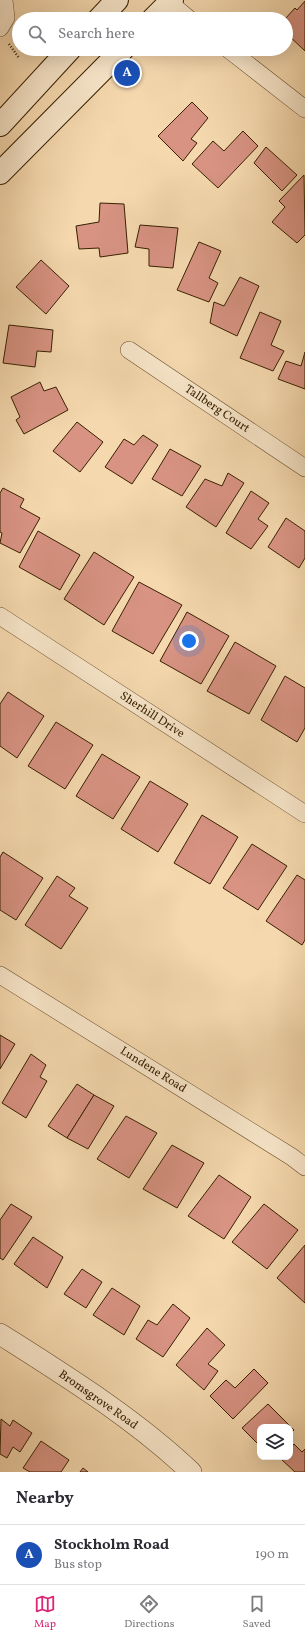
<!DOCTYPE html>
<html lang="en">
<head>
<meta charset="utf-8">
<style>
	body { margin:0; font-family:Vollkorn,serif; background:#f7f7f7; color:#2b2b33 }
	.controls { position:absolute; right:12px; bottom:12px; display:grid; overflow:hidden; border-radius:8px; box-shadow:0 4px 16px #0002 }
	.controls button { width:36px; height:36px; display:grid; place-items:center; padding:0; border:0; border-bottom:1px solid #e1e1e2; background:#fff; color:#2b2b33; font:20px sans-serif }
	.you { position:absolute; left:189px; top:641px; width:14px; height:14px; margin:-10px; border:3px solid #fff; border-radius:50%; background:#1a73e8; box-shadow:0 0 0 6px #1a73e833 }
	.badge { display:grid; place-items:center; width:26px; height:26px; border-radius:50%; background:#db2777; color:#fff; font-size:13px; font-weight:700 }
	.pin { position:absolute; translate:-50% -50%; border:2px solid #fff; box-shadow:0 1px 4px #0006 }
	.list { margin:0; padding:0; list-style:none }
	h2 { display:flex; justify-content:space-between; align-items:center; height:52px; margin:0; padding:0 16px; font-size:17px }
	h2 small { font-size:13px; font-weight:400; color:#7c7c81 }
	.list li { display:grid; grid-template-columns:26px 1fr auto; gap:12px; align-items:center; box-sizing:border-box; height:60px; padding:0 16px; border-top:1px solid #e1e1e2 }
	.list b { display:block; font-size:15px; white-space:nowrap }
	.list p { margin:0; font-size:13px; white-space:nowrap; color:#7c7c81 }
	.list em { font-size:13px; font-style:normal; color:#7c7c81 }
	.icon { flex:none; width:22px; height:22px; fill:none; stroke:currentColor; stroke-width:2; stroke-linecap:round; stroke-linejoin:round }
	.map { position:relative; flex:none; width:305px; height:1472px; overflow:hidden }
	.search { position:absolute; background:#fff; box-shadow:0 4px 16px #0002; left:12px; right:12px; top:12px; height:44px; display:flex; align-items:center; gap:10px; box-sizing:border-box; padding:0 14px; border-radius:22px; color:#7c7c81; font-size:15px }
	.sheet { height:112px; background:#fff }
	nav { display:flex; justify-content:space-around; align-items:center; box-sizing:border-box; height:56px; border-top:1px solid #e1e1e2; background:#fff; font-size:11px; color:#7c7c81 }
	nav a { display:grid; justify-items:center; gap:2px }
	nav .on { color:#db2777 }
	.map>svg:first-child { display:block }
	.building { fill:#d89383; stroke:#382000 }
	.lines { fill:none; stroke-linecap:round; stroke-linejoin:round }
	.minor-casing { stroke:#674e2c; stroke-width:18 }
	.tertiary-casing { stroke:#674e2c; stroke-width:22 }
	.secondary-casing { stroke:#382000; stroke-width:24 }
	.path { stroke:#382000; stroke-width:2.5; stroke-dasharray:1 2; stroke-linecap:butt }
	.minor { stroke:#f8e6ca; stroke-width:17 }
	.tertiary { stroke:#f8e6ca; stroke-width:21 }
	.secondary { stroke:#f8e6ca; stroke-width:22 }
	.labels { text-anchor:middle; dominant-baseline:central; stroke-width:3; stroke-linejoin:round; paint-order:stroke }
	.street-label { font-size:12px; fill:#382000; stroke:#f8e6ca }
</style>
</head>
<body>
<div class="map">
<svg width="305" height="1472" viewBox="0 0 305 1472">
	<rect width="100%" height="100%" fill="#f5d8ae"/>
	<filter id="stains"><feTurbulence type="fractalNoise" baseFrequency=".005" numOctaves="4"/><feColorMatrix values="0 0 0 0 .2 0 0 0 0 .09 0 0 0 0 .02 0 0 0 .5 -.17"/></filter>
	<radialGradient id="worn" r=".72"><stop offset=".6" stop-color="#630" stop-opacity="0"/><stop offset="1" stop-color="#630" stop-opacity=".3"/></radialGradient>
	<g class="building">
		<polygon points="305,1 305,51 286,33 285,19 295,8 297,10"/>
		<polygon points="192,102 208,118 191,139 197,143 183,161 158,136"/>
		<polygon points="243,131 258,146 218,188 192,164 213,141 224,151"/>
		<polygon points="266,147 297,175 282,191 254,163"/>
		<polygon points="304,175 305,235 297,243 272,222 285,207 279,201"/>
		<polygon points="100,203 124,204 128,253 100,257 99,248 79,249 76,226 99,222"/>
		<polygon points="140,225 178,228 173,268 149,266 149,249 135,247"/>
		<polygon points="199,242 221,251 209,278 218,283 209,302 177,290"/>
		<polygon points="41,260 69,286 46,314 16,287"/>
		<polygon points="240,277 259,286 237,336 210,323 214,302 224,306"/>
		<polygon points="260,312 281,321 271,345 284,351 273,371 240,358"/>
		<polygon points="9,325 53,330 51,352 37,351 35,367 3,363"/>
		<polygon points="305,352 305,389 278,379 286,361 301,366"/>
		<polygon points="40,382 44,391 56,387 68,410 24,434 16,420 20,417 11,397"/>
		<polygon points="77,422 103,442 80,472 53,451"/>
		<polygon points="143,435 158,445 132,484 105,467 124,439 134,445"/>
		<polygon points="170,449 201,466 182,496 152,479"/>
		<polygon points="228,473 244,483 216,527 186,507 205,479 222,486"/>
		<polygon points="3,488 24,499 20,507 40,518 20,553 0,543 2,533 0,532 0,493"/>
		<polygon points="251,491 269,503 258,519 268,526 251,549 226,533"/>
		<polygon points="286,518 305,531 305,558 299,568 268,547"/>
		<polygon points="38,531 80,555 60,590 19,567"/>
		<polygon points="94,552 134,577 104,625 64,599"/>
		<polygon points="139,582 182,605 153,654 112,631"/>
		<polygon points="187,612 229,636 201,684 160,661"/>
		<polygon points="235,642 276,666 249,714 207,691"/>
		<polygon points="285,676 305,688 305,728 297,742 261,720"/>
		<polygon points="8,692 44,716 17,758 0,746 0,704"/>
		<polygon points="56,722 93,745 65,789 28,766"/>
		<polygon points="102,754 140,777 113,819 76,796"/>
		<polygon points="150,781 188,804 158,852 121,829"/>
		<polygon points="202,815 238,837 210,884 174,863"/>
		<polygon points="252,844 287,866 258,910 223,888"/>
		<polygon points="3,852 43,878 16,920 0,910 0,857"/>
		<polygon points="297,875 305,880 305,940 302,945 266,921"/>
		<polygon points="57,876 75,888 69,896 88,908 61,949 25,925"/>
		<polygon points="0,1035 15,1044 0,1069"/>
		<polygon points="31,1054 46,1065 40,1077 47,1081 26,1118 2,1103"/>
		<polygon points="77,1084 94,1095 67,1138 48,1126"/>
		<polygon points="94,1095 114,1106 88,1149 67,1138"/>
		<polygon points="126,1116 157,1133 129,1178 97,1159"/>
		<polygon points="172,1145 204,1163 177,1208 143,1189"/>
		<polygon points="219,1175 251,1197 224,1239 188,1216"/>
		<polygon points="11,1204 32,1217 3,1260 0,1258 0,1220"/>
		<polygon points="264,1204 298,1230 267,1269 232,1242"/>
		<polygon points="33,1237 63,1257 47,1288 14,1264"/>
		<polygon points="305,1245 305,1303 277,1278"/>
		<polygon points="82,1269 102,1282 86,1308 64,1294"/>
		<polygon points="112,1288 140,1306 124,1335 93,1315"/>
		<polygon points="173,1304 190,1318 163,1357 136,1339 148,1320 157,1325"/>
		<polygon points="207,1328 225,1345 208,1364 218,1371 204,1390 176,1365"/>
		<polygon points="254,1369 268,1383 233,1419 210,1396 226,1380 235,1388"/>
		<polygon points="268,1404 294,1430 290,1434 290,1427 260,1427 260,1446 242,1428"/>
		<polygon points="1,1419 10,1426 13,1420 32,1433 20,1452 13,1447 7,1458 0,1454"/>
		<polygon points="41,1441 69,1460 61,1472 30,1472 23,1468"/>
		<polygon points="294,1444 302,1452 305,1449 305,1472 295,1472 281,1459 283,1457 290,1457 290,1449"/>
		<polygon points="83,1468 88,1472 80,1472"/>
	</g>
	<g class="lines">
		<g class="minor-casing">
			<g id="minor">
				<polyline points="166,0 189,19"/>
				<polyline points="0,28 6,18 4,0"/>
				<polyline points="228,49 305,109"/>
				<polyline points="129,350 305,468"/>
				<polyline points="0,616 305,814"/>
				<polyline points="0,975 292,1157 305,1167"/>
			</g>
		</g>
		<g class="tertiary-casing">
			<path id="tertiary" d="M 0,1334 C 66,1376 134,1418 191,1472"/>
		</g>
		<g class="secondary-casing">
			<g id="secondary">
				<polyline points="99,19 117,0"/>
				<polyline points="153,19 172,0"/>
				<polyline points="0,125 70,49"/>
				<polyline points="0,173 123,49"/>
			</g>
		</g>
		<polyline class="path" points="9,44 19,58"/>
		<use href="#minor" class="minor"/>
		<use href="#tertiary" class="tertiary"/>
		<use href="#secondary" class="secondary"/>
	</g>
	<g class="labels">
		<g class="street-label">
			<text transform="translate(217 409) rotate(34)">Tallberg Court</text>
			<text transform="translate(152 715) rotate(33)">Sherhill Drive</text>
			<text transform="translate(153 1070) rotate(32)">Lundene Road</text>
			<text transform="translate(98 1400) rotate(35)">Bromsgrove Road</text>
		</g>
	</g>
	<rect width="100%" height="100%" filter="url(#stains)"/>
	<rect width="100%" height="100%" fill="url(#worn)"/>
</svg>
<div class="controls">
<button><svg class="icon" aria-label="layers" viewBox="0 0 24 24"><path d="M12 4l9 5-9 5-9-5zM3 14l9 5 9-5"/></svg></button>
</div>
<div class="you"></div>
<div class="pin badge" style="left:127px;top:73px;background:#1a4fb4">A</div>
<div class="search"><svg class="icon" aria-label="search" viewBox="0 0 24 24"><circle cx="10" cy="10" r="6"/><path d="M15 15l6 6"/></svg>Search here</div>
</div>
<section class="sheet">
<h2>Nearby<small></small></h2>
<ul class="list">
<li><span class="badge" style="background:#1a4fb4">A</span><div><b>Stockholm Road</b><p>Bus stop</p></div><em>190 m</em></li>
</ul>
</section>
<nav>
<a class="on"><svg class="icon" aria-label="map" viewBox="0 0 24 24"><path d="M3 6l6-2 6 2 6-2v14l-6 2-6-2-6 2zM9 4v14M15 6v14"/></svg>Map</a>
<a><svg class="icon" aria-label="directions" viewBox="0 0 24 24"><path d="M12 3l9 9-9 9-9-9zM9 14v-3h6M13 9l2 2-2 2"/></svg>Directions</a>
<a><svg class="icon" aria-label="saved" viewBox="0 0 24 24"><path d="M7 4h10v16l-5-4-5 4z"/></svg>Saved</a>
</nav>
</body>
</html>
